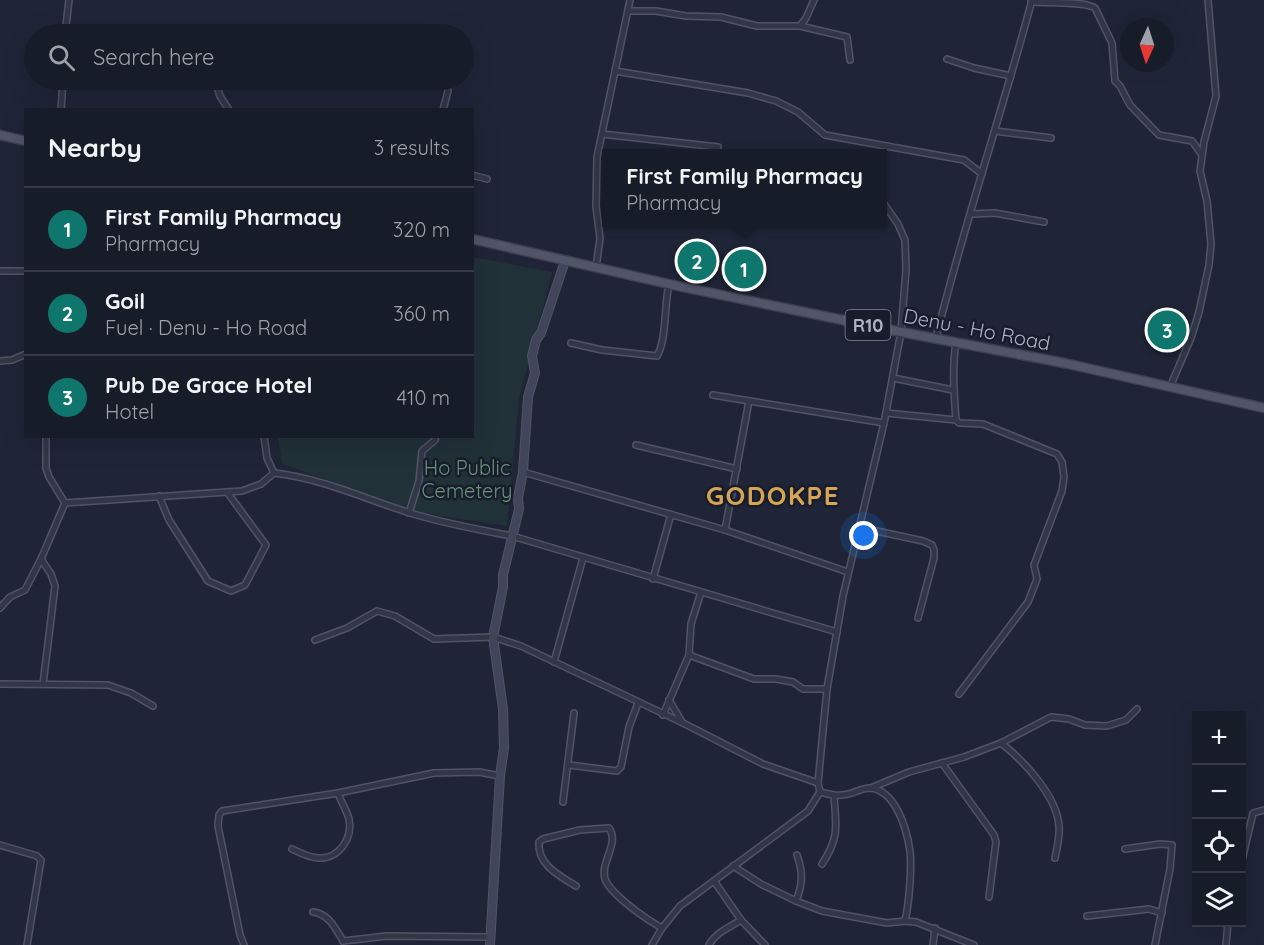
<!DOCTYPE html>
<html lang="en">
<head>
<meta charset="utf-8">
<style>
	body { margin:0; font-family:Quicksand,sans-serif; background:#242935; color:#f1f3f6 }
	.controls { position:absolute; right:18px; bottom:18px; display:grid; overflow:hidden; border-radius:0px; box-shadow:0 6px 24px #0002 }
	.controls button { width:54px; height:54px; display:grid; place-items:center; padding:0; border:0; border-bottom:2px solid #363a46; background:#171c29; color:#f1f3f6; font:30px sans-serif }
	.compass { position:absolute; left:1120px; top:18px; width:54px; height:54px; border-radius:50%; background:#171c29; box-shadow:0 6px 24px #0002; rotate:183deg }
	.you { position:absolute; left:864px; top:536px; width:21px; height:21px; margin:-15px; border:4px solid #fff; border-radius:50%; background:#1a73e8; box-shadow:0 0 0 9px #1a73e833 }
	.badge { display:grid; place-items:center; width:39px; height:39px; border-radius:50%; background:#0f766e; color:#fff; font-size:20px; font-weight:700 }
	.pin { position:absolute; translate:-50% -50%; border:3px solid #fff; box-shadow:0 2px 6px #0006 }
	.popup { position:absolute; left:602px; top:149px; width:285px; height:78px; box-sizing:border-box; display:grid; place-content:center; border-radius:0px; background:#171c29; filter:drop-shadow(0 2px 4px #0005); font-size:20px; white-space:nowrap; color:#9ea1a8 }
	.popup b { font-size:22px; color:#f1f3f6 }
	.popup::after { content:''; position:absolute; left:50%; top:100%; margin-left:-12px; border:12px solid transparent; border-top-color:#171c29 }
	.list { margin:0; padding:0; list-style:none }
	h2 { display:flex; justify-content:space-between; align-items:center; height:78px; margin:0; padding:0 24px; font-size:26px }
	h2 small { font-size:20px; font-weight:400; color:#9ea1a8 }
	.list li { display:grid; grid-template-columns:39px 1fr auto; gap:18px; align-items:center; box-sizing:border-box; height:84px; padding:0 24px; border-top:2px solid #363a46 }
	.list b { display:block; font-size:22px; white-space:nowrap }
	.list p { margin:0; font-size:20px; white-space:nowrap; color:#9ea1a8 }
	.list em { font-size:20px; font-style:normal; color:#9ea1a8 }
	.icon { flex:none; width:33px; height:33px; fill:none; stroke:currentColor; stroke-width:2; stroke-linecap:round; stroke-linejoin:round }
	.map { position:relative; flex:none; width:1264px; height:945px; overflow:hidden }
	.search { position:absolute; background:#171c29; box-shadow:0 6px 24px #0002; left:24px; top:24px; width:450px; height:66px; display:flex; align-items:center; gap:15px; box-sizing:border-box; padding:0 21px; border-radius:33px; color:#9ea1a8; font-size:22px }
	.panel { position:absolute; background:#171c29; box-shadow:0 6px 24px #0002; left:24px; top:108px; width:450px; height:330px; border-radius:0px }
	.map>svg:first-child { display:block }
	.green { fill:#213138 }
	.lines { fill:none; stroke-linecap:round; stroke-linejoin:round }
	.street-casing { stroke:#505465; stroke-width:8 }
	.secondary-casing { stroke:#505465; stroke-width:10 }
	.primary-casing { stroke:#3c4051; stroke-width:11 }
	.street { stroke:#323747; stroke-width:5 }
	.secondary { stroke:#40455a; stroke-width:8 }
	.primary { stroke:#505568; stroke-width:8 }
	.labels { text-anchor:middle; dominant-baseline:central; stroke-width:5; stroke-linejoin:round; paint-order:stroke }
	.shield { fill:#181c2b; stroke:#808496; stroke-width:1.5 }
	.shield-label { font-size:18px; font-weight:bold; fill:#acb1c4 }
	.street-label { font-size:20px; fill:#acb1c4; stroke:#181c2b }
	.park-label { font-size:20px; fill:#649578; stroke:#181c2b }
	.district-label { font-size:26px; font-weight:bold; letter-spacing:1.5px; fill:#d5a556; stroke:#181c2b }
</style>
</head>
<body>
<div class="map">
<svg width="1264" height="945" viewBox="0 0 1264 945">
	<rect width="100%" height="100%" fill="#1f2537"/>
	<polygon class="green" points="473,257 552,272 519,399 507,526 422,513 282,464 278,437 472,436"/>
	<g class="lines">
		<g class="street-casing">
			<g id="street">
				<path d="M 1031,2 C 1046,3 1085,1 1095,8 L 1112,43 L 1115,81 L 1120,86 L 1130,105 L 1159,135 L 1192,141 L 1202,155"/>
				<polyline points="629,11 656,11 686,16 721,17 757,26 800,26 806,18 814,0"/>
				<polyline points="800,26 847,37 850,60"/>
				<polyline points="65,34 69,0"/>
				<polyline points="947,59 974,68 1011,76"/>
				<polyline points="615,71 748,93 776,101 798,112 825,135 964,160 982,174"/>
				<polyline points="215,80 220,96 229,110"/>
				<polyline points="61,110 63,80"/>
				<polyline points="443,110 448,91"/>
				<polyline points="995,131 1051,138"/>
				<polyline points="602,134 718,147"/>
				<polyline points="472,175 487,179"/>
				<polyline points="971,214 995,213 1044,222"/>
				<polyline points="596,268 600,238 596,206 597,157 630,0"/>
				<polyline points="0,271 26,271"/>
				<path d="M 936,338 C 964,224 1002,113 1032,0"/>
				<path d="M 956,342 C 952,367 954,394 956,420 L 959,423 L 983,424 L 1057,454 L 1062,462 L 1064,477 L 1062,491 L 1034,565 L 1037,579 L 1028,602 L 959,694"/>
				<path d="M 571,343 L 602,350 L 657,356 C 667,339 664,305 669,284"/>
				<polyline points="0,361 12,360 26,354"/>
				<polyline points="893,378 953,390"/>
				<polyline points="1170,387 1191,338 1199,312 1209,265 1211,244 1207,201 1200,171 1204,142 1216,96 1208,0"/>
				<polyline points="713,395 884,423"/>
				<polyline points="886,413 956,420"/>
				<polyline points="46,436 46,468 49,477 65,503"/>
				<polyline points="264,436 267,458 274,473"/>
				<polyline points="636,445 737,469"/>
				<polyline points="523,472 725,530 848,572"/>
				<polyline points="159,496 169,520 208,581 231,591 245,585 266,545 227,492"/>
				<path d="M 65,503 L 242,491 L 261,484 L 274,473 C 320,478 363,498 407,512 C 441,523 476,529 512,536 L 837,632"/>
				<polyline points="409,513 419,481 422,451 435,440 436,436"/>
				<polyline points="858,527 923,541 932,545 934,550 934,558 918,618"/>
				<polyline points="725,530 749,401"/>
				<polyline points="41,559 51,574 55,586 43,684"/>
				<polyline points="653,579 671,514"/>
				<polyline points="701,592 691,624 689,655 754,679 776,679 793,682 803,689 827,689"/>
				<polyline points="0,608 10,597 25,590 41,559 65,503"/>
				<polyline points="315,640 347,628 377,611 395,616 434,639 493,637 521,646 683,723 763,764 818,783"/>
				<polyline points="554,662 583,558"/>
				<polyline points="0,684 108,685 131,693 153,706"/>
				<polyline points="669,700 682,722"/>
				<polyline points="663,715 689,655"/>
				<path d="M 1001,743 C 1023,760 1057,796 1059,826 C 1060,837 1057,848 1055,858"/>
				<polyline points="942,763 994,835 996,842 989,897"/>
				<polyline points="569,765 617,771 621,767 629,727 638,703"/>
				<polyline points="871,788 909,772 964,757 1001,743 1051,717 1069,719 1085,725 1107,726 1126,720 1137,709"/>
				<path d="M 820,792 C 832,795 840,797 852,793 C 857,791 864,788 870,788 C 896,790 907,830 910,851 C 912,868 909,904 905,921"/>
				<polyline points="563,802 574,713"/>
				<polyline points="0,845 37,856 41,860 27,945"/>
				<path d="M 292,849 C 300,853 310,858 319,858 C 339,859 353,838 349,819 C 347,811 341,802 338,793"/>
				<polyline points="1125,849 1160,844 1172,845 1170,869 1155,945"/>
				<polyline points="1242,860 1253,813 1264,810"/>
				<path d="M 822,864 C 840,837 836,826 834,796"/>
				<polyline points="733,866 761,884 796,901 822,911 887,923 905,921 916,922 974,945"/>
				<polyline points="714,881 741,920 765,945"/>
				<path d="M 576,886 C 560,876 537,865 539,842 L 543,839 L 580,830 L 609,828 C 620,843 600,862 605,879 C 611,895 646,919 662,928"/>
				<path d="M 796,901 C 803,884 803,872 797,855"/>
				<path d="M 313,912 C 329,914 335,928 343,941"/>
				<polyline points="1087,916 1149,909 1162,913"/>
				<polyline points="343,941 387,936 489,937"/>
				<polyline points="244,945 240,935 218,826 219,815 222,811 338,793 434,773 479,772 500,776"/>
				<polyline points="652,945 662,928 680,906 808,811 820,792 818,783 827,689 843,596 884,423 901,332 906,270 905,240 898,224 882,201"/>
				<path d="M 709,945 C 715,933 730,927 741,920"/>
				<polyline points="933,945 935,928"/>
				<polyline points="1226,945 1228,922"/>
			</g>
		</g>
		<g class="secondary-casing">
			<polyline id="secondary" points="490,945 500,776 504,748 503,709 493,637 503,587 503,575 519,509 518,498 523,472 528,397 535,373 532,356 536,340 541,333 565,261"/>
		</g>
		<g class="primary-casing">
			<g id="primary">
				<polyline points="0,135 26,141"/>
				<polyline points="472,239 673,285 901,332 1064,363 1264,408"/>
			</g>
		</g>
		<use href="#street" class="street"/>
		<use href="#secondary" class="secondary"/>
		<use href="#primary" class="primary"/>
	</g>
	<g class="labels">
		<rect class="shield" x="845.5" y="310" width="45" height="30" rx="4.5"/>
		<g class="shield-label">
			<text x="868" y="325">R10</text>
		</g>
		<g class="street-label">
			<text transform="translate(977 329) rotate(11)">Denu - Ho Road</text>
		</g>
		<g class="park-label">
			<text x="467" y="467">Ho Public<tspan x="467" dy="23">Cemetery</tspan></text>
		</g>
		<g class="district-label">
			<text x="773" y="495">GODOKPE</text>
		</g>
	</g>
</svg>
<div class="controls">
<button>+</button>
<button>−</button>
<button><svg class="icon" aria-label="locate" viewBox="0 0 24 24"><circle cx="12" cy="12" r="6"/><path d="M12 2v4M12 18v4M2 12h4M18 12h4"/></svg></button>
<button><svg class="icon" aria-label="layers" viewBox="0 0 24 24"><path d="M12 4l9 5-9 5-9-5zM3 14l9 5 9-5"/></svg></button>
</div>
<svg class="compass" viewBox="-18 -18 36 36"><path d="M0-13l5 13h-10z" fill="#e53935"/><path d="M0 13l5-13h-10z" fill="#9ea1a8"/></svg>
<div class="you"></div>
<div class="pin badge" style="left:744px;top:269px">1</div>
<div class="popup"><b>First Family Pharmacy</b>Pharmacy</div>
<div class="pin badge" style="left:697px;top:261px">2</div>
<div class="pin badge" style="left:1167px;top:330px">3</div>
<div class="search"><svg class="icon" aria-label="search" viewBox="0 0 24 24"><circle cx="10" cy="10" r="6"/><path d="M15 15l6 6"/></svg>Search here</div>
<section class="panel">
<h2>Nearby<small>3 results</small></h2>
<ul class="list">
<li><span class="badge">1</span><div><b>First Family Pharmacy</b><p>Pharmacy</p></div><em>320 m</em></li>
<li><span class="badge">2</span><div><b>Goil</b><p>Fuel · Denu - Ho Road</p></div><em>360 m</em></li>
<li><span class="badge">3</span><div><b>Pub De Grace Hotel</b><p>Hotel</p></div><em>410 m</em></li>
</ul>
</section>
</div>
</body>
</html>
